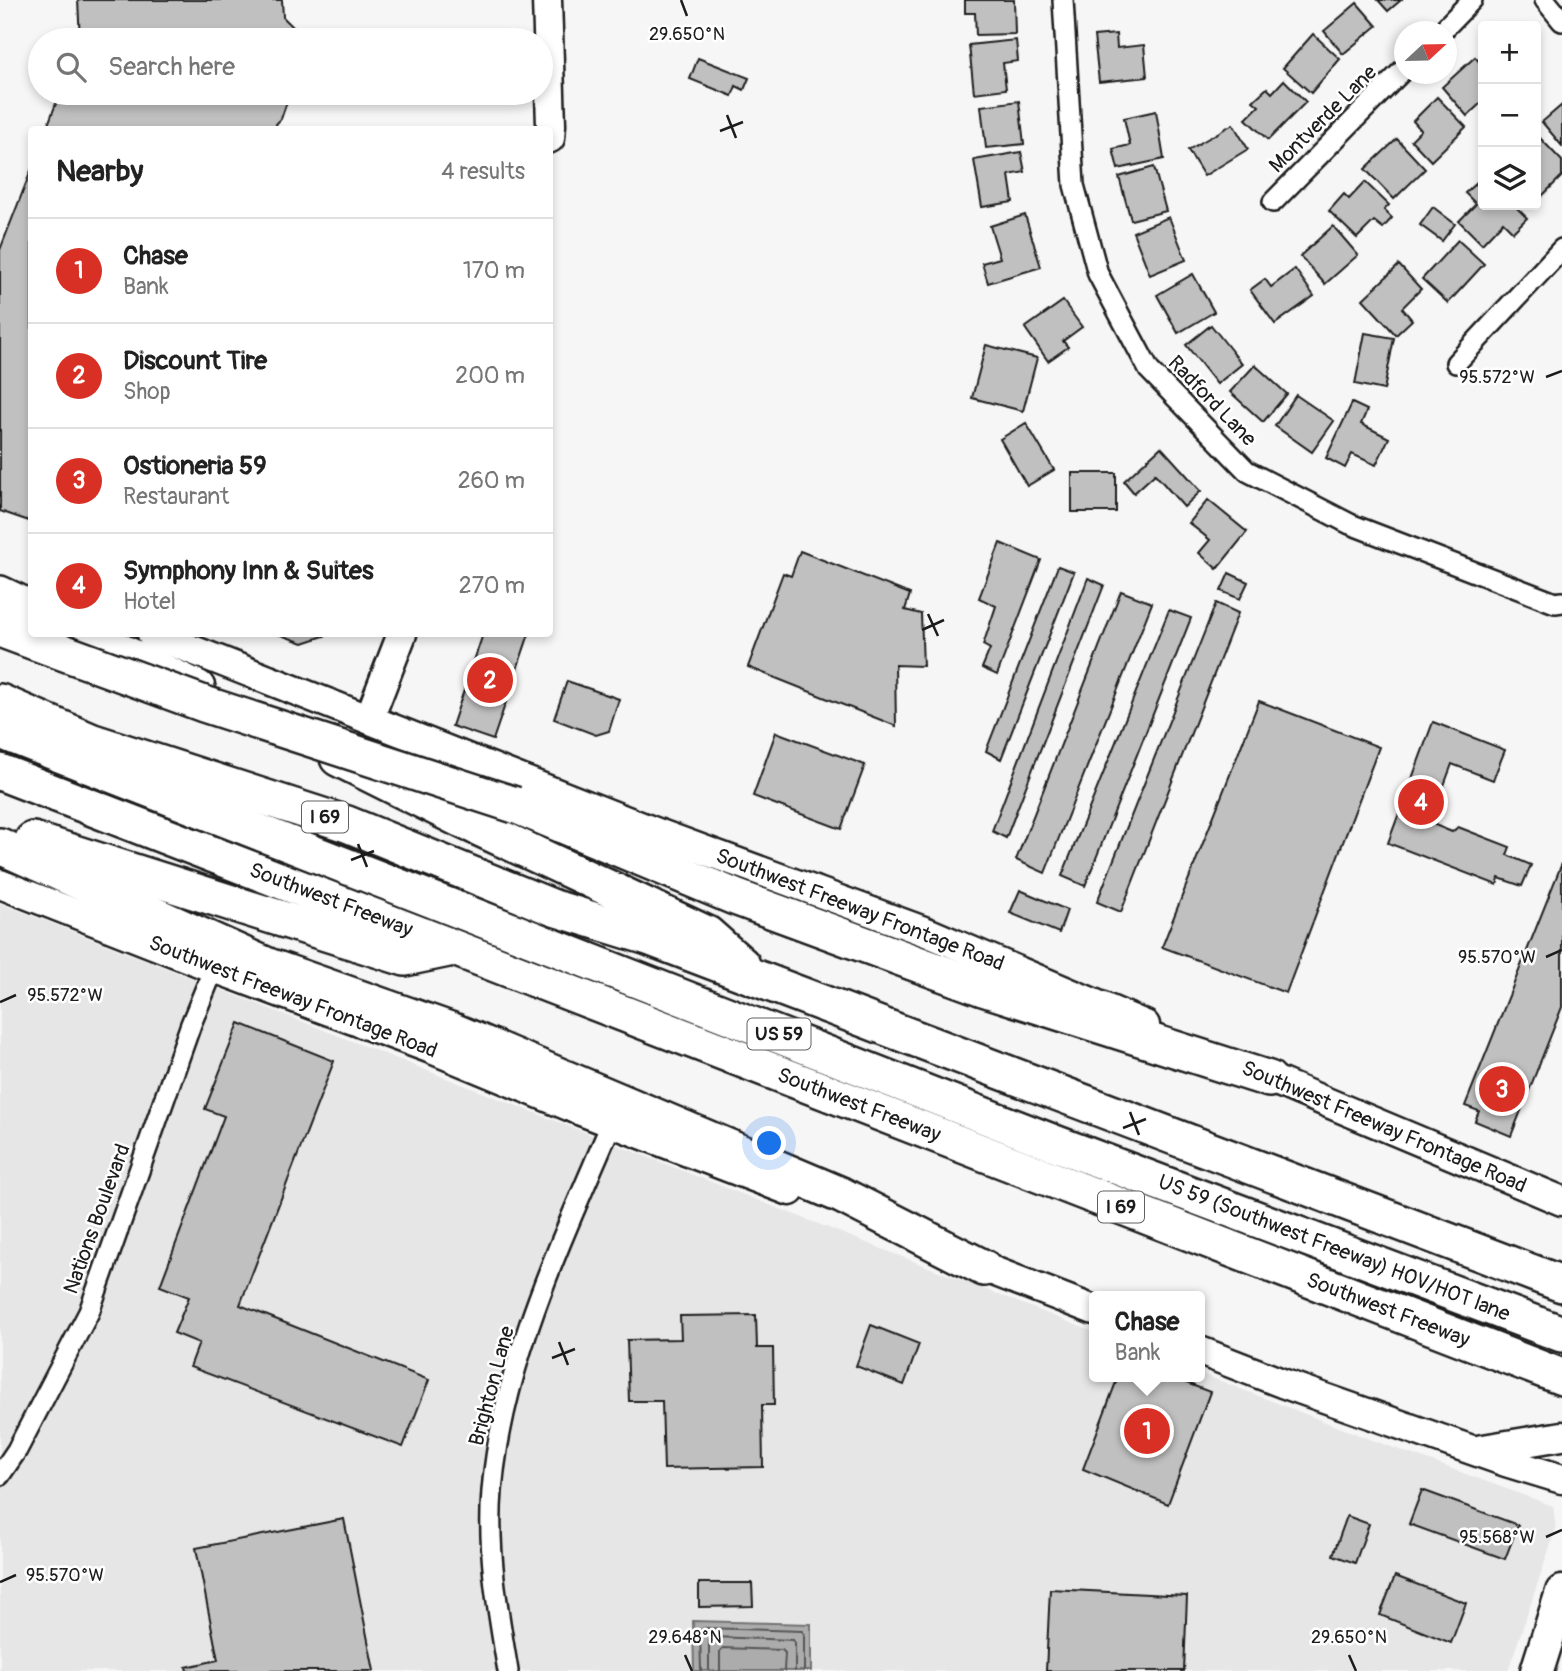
<!DOCTYPE html>
<html lang="en">
<head>
<meta charset="utf-8">
<style>
	body { margin:0; font-family:Pangolin,sans-serif; background:#f2f2f2; color:#222 }
	.controls { position:absolute; right:21px; top:21px; display:grid; overflow:hidden; border-radius:7px; box-shadow:0 4px 10px #0003 }
	.controls button { width:63px; height:63px; display:grid; place-items:center; padding:0; border:0; border-bottom:2px solid #e0e0e0; background:#fff; color:#222; font:35px sans-serif }
	.compass { position:absolute; left:1394px; top:21px; width:63px; height:63px; border-radius:50%; background:#fff; box-shadow:0 4px 10px #0003; rotate:68deg }
	.you { position:absolute; left:770px; top:1144px; width:24px; height:24px; margin:-18px; border:5px solid #fff; border-radius:50%; background:#1a73e8; box-shadow:0 0 0 10px #1a73e833 }
	.badge { display:grid; place-items:center; width:46px; height:46px; border-radius:50%; background:#d93025; color:#fff; font-size:23px; font-weight:700 }
	.pin { position:absolute; translate:-50% -50%; border:4px solid #fff; box-shadow:0 2px 7px #0006 }
	.popup { position:absolute; left:1089px; top:1291px; width:116px; height:91px; box-sizing:border-box; display:grid; place-content:center; border-radius:7px; background:#fff; filter:drop-shadow(0 2px 5px #0005); font-size:23px; white-space:nowrap; color:#767676 }
	.popup b { font-size:26px; color:#222 }
	.popup::after { content:''; position:absolute; left:50%; top:100%; margin-left:-14px; border:14px solid transparent; border-top-color:#fff }
	.list { margin:0; padding:0; list-style:none }
	h2 { display:flex; justify-content:space-between; align-items:center; height:91px; margin:0; padding:0 28px; font-size:30px }
	h2 small { font-size:23px; font-weight:400; color:#767676 }
	.list li { display:grid; grid-template-columns:46px 1fr auto; gap:21px; align-items:center; box-sizing:border-box; height:105px; padding:0 28px; border-top:2px solid #e0e0e0 }
	.list b { display:block; font-size:26px; white-space:nowrap }
	.list p { margin:0; font-size:23px; white-space:nowrap; color:#767676 }
	.list em { font-size:23px; font-style:normal; color:#767676 }
	.icon { flex:none; width:38px; height:38px; fill:none; stroke:currentColor; stroke-width:2; stroke-linecap:round; stroke-linejoin:round }
	.map { position:relative; flex:none; width:1562px; height:1671px; overflow:hidden }
	.search { position:absolute; background:#fff; box-shadow:0 4px 10px #0003; left:28px; top:28px; width:525px; height:77px; display:flex; align-items:center; gap:18px; box-sizing:border-box; padding:0 24px; border-radius:38px; color:#767676; font-size:26px }
	.panel { position:absolute; background:#fff; box-shadow:0 4px 10px #0003; left:28px; top:126px; width:525px; height:511px; border-radius:7px }
	.map>svg:first-child { display:block }
	.built { fill:#e6e6e6 }
	.water { fill:#acacac; stroke:#727272; stroke-width:2 }
	.lines { fill:none; stroke-linecap:round; stroke-linejoin:round }
	.shore { stroke:#565656; stroke-width:2 }
	.building { fill:#c0c0c0; stroke:#1c1c1c; stroke-width:2 }
	.street-casing { stroke:#1c1c1c; stroke-width:24 }
	.secondary-casing { stroke:#1c1c1c; stroke-width:33 }
	.primary-casing { stroke:#1c1c1c; stroke-width:37 }
	.highway-casing { stroke:#1c1c1c; stroke-width:40 }
	.street { stroke:#fff; stroke-width:19 }
	.secondary { stroke:#fff; stroke-width:28 }
	.primary { stroke:#fff; stroke-width:32 }
	.highway { stroke:#fff; stroke-width:35 }
	.highway-bridge-casing { stroke:#1c1c1c; stroke-width:40; stroke-linecap:butt }
	.highway-bridge { stroke:#fff; stroke-width:35 }
	.ticks { fill:none; stroke:#1c1c1c; stroke-width:2.5 }
	.labels { text-anchor:middle; dominant-baseline:central; stroke-width:5; stroke-linejoin:round; paint-order:stroke }
	.shield { fill:#fff; stroke:#606060; stroke-width:2 }
	.shield-label { font-size:19px; font-weight:bold; fill:#1c1c1c }
	.street-label { font-size:21px; fill:#1c1c1c; stroke:#fff }
	.ticks-label { font-size:18px; text-anchor:middle; fill:#1c1c1c; stroke:#fff; stroke-width:5; stroke-linejoin:round; paint-order:stroke }
</style>
</head>
<body>
<div class="map">
<svg width="1562" height="1671" viewBox="0 0 1562 1671">
	<rect width="100%" height="100%" fill="#f6f6f6"/>
	<filter id="ink" filterUnits="userSpaceOnUse"><feTurbulence type="fractalNoise" baseFrequency=".0143" numOctaves="2"/><feDisplacementMap in="SourceGraphic" scale="14" xChannelSelector="R" yChannelSelector="G"/><feConvolveMatrix kernelMatrix="1 2 1 2 8 2 1 2 1" color-interpolation-filters="sRGB"/></filter>
	<g filter="url(#ink)">
		<polygon class="built" points="0,903 1094,1332 1094,1377 1200,1377 1200,1373 1367,1438 1553,1506 1556,1529 1508,1671 0,1671"/>
		<polygon class="water" points="693,1621 811,1624 811,1671 694,1671"/>
		<g class="lines">
			<g class="shore">
				<polyline points="701,1671 700,1631 704,1628 802,1631 804,1634 804,1671"/>
				<polyline points="709,1671 709,1640 713,1637 793,1640 795,1643 795,1671"/>
				<polyline points="720,1671 720,1651 723,1648 782,1650 785,1653 784,1671"/>
			</g>
		</g>
		<g class="building">
			<polygon points="78,0 282,0 283,17 294,28 295,40 80,40"/>
			<polygon points="965,0 1014,0 1015,34 976,35 975,13 965,13"/>
			<polygon points="1378,0 1401,0 1388,11"/>
			<polygon points="1357,3 1377,26 1343,54 1324,31"/>
			<polygon points="1116,34 1117,48 1144,45 1147,77 1099,82 1094,36"/>
			<polygon points="1313,34 1340,59 1311,93 1283,68"/>
			<polygon points="1016,40 1018,61 1003,63 1006,89 974,93 969,45"/>
			<polygon points="1475,57 1483,66 1483,101 1467,116 1442,87"/>
			<polygon points="698,58 749,78 744,90 736,86 732,96 690,79"/>
			<polygon points="1284,80 1306,102 1268,140 1246,119 1259,106 1253,101 1267,88 1272,93"/>
			<polygon points="60,93 290,93 281,119 276,124 278,130 46,130"/>
			<polygon points="1437,97 1466,127 1431,161 1411,140 1421,130 1413,121"/>
			<polygon points="1019,101 1024,144 986,148 981,106"/>
			<polygon points="1562,105 1562,146 1542,122"/>
			<polygon points="1156,111 1164,159 1118,169 1113,149 1130,145 1124,118"/>
			<polygon points="1233,124 1248,149 1204,176 1188,150"/>
			<polygon points="1539,137 1562,161 1562,176 1536,202 1536,140"/>
			<polygon points="1397,139 1425,169 1394,199 1365,169"/>
			<polygon points="1021,152 1025,172 1009,175 1013,202 982,207 974,160"/>
			<polygon points="1154,167 1166,211 1131,220 1119,177"/>
			<polygon points="32,168 32,522 0,511 0,250"/>
			<polygon points="1478,181 1483,186 1483,205 1514,205 1527,218 1513,232 1503,222 1482,244 1459,221 1476,204 1465,193"/>
			<polygon points="1365,182 1389,205 1384,210 1392,218 1383,228 1374,221 1357,238 1329,211 1344,194 1349,199"/>
			<polygon points="1433,207 1455,224 1442,241 1420,225"/>
			<polygon points="1025,215 1041,267 988,283 982,263 1000,258 990,226"/>
			<polygon points="1169,217 1186,260 1150,275 1133,232"/>
			<polygon points="1333,226 1358,255 1325,284 1300,256"/>
			<polygon points="1458,240 1484,264 1448,303 1422,279"/>
			<polygon points="1399,265 1421,289 1402,308 1412,320 1396,335 1363,299"/>
			<polygon points="1295,269 1314,296 1275,324 1250,290 1265,279 1271,287"/>
			<polygon points="1193,274 1214,312 1178,333 1157,295"/>
			<polygon points="1063,301 1082,327 1063,341 1068,347 1048,361 1025,328"/>
			<polygon points="1211,325 1242,364 1217,384 1186,345"/>
			<polygon points="1365,333 1394,338 1384,390 1355,384"/>
			<polygon points="986,345 1037,358 1023,411 972,398"/>
			<polygon points="1255,365 1287,394 1263,422 1230,392"/>
			<polygon points="1296,395 1334,421 1312,452 1275,426"/>
			<polygon points="1352,403 1367,410 1361,424 1389,438 1376,465 1352,454 1345,468 1326,458"/>
			<polygon points="1026,423 1054,470 1027,486 1000,439"/>
			<polygon points="1161,447 1201,491 1184,507 1155,474 1134,493 1124,481"/>
			<rect x="1072" y="473" width="44" height="39"/>
			<polygon points="1208,500 1247,532 1217,569 1199,553 1210,540 1189,523"/>
			<polygon points="1000,543 1041,560 997,675 982,668 990,649 983,645 996,606 979,598"/>
			<polygon points="800,551 910,594 905,610 921,614 923,666 895,665 896,726 748,667 783,573 791,576"/>
			<polygon points="1058,566 1074,572 1001,759 986,751"/>
			<polygon points="1229,573 1248,582 1240,599 1221,591"/>
			<polygon points="1088,578 1104,585 1006,838 992,831"/>
			<polygon points="1121,591 1152,603 1045,873 1016,860"/>
			<polygon points="1216,603 1238,613 1121,912 1097,902"/>
			<polygon points="1169,610 1191,618 1085,886 1062,876"/>
			<polygon points="278,634 330,634 303,643"/>
			<polygon points="483,634 529,634 493,740 452,726"/>
			<polygon points="567,681 619,699 609,731 596,735 554,719"/>
			<polygon points="1259,701 1379,747 1286,993 1162,947"/>
			<polygon points="1433,722 1505,750 1493,780 1452,764 1430,823 1452,832 1458,827 1510,847 1507,855 1531,865 1522,886 1499,878 1497,885 1388,843"/>
			<polygon points="776,732 865,765 841,829 753,796"/>
			<polygon points="1562,863 1562,1007 1511,1136 1475,1121 1479,1111 1465,1106"/>
			<polygon points="1020,890 1067,910 1059,933 1010,913"/>
			<polygon points="239,1023 334,1061 240,1305 429,1380 403,1447 190,1367 199,1343 174,1333 189,1297 160,1286 224,1116 205,1109"/>
			<polygon points="756,1315 757,1348 773,1348 774,1405 762,1405 763,1467 664,1469 662,1401 629,1401 627,1340 681,1339 680,1316"/>
			<polygon points="871,1325 919,1344 904,1385 856,1366"/>
			<polygon points="1118,1377 1171,1377 1210,1392 1168,1504 1083,1469"/>
			<polygon points="1422,1490 1518,1525 1505,1559 1409,1524"/>
			<polygon points="1347,1516 1369,1524 1355,1563 1333,1555"/>
			<polygon points="344,1519 374,1671 187,1671 186,1667 218,1660 196,1548"/>
			<polygon points="1395,1576 1466,1603 1451,1643 1380,1615"/>
			<polygon points="699,1583 752,1583 753,1606 699,1607"/>
			<polygon points="1050,1589 1187,1596 1184,1671 1046,1671"/>
		</g>
		<g class="lines">
			<g class="street-casing">
				<g id="street">
					<polyline points="1063,0 1074,185 1098,274 1149,370 1247,471 1350,524 1555,603 1562,602"/>
					<polyline points="1545,0 1562,21"/>
					<polyline points="1441,32 1472,0"/>
					<polyline points="1273,202 1404,69"/>
					<polyline points="1456,363 1562,249"/>
					<polyline points="0,1475 17,1450 89,1312 191,1024 214,968"/>
					<path d="M 508,1671 C 498,1612 487,1551 492,1491 C 502,1364 563,1238 612,1122"/>
				</g>
			</g>
			<g class="secondary-casing">
				<g id="secondary">
					<polyline points="547,0 551,125 550,138"/>
					<polyline points="152,634 655,832 929,933 1145,1025"/>
					<polyline points="369,719 402,634"/>
					<polyline points="0,884 214,968 434,1050 581,1111 790,1191"/>
					<polyline points="1250,1070 1562,1201"/>
					<polyline points="965,1260 1094,1310"/>
					<polyline points="1200,1351 1282,1383 1506,1462 1562,1479"/>
					<polyline points="1477,1450 1562,1436"/>
				</g>
			</g>
			<g class="primary-casing">
				<polyline id="primary" points="1537,1671 1562,1592"/>
			</g>
			<g class="highway-casing">
				<g id="highway">
					<polyline points="0,594 32,609"/>
					<polyline points="0,629 35,642"/>
					<polyline points="84,634 197,688"/>
					<polyline points="0,702 93,742 347,824 554,908 648,937 1562,1284"/>
					<polyline points="0,725 11,735 1049,1141 1562,1334"/>
					<polyline points="338,758 462,820 707,934 742,965"/>
					<polyline points="0,772 1562,1377"/>
					<polyline points="515,805 735,897 983,988 1269,1079"/>
					<polyline points="33,840 405,958 453,948"/>
					<polyline points="0,846 268,966 453,1031 841,1195 984,1268"/>
				</g>
			</g>
			<use href="#street" class="street"/>
			<use href="#secondary" class="secondary"/>
			<use href="#primary" class="primary"/>
			<use href="#highway" class="highway"/>
			<g class="highway-bridge-casing">
				<polyline id="highway-bridge" points="35,642 204,704 515,805"/>
			</g>
			<use href="#highway-bridge" class="highway-bridge"/>
		</g>
	</g>
	<path class="ticks" d="M 681,0 L 687,16M 727,115 L 736,138M 720,131 L 743,122M 1546,377 L 1562,371M 928,614 L 938,636M 922,630 L 944,620M 358,844 L 367,867M 351,860 L 374,851M 1546,957 L 1562,950M 0,1002 L 16,995M 1130,1112 L 1139,1135M 1123,1128 L 1146,1119M 559,1342 L 568,1365M 552,1358 L 575,1349M 1546,1537 L 1562,1530M 0,1582 L 16,1575M 685,1655 L 692,1671M 1349,1655 L 1356,1671"/>
	<g class="labels">
		<g class="shield">
			<rect x="302" y="801.5" width="46" height="31" rx="5"/>
			<rect x="747.5" y="1018.5" width="63" height="31" rx="5"/>
			<rect x="1098" y="1191.5" width="46" height="31" rx="5"/>
		</g>
		<g class="shield-label">
			<text x="325" y="817">I 69</text>
			<text x="779" y="1034">US 59</text>
			<text x="1121" y="1207">I 69</text>
		</g>
		<g class="street-label">
			<text transform="translate(1323 119) rotate(-45)">Montverde Lane</text>
			<text transform="translate(1212 401) rotate(46)">Radford Lane</text>
			<text transform="translate(331 900) rotate(21)">Southwest Freeway</text>
			<text transform="translate(860 910) rotate(21)">Southwest Freeway Frontage Road</text>
			<text transform="translate(293 997) rotate(21)">Southwest Freeway Frontage Road</text>
			<text transform="translate(859 1105) rotate(21)">Southwest Freeway</text>
			<text transform="translate(1384 1127) rotate(23)">Southwest Freeway Frontage Road</text>
			<text transform="translate(97 1219) rotate(-70)">Nations Boulevard</text>
			<text transform="translate(1334 1248) rotate(21)">US 59 (Southwest Freeway) HOV/HOT lane</text>
			<text transform="translate(1388 1310) rotate(21)">Southwest Freeway</text>
			<text transform="translate(492 1386) rotate(-75)">Brighton Lane</text>
		</g>
	</g>
	<g class="ticks-label">
		<text x="687" y="40">29.650°N</text>
		<text x="1497" y="383">95.572°W</text>
		<text x="1497" y="963">95.570°W</text>
		<text x="65" y="1001">95.572°W</text>
		<text x="1497" y="1543">95.568°W</text>
		<text x="65" y="1581">95.570°W</text>
		<text x="685" y="1643">29.648°N</text>
		<text x="1349" y="1643">29.650°N</text>
	</g>
</svg>
<div class="controls">
<button>+</button>
<button>−</button>
<button><svg class="icon" aria-label="layers" viewBox="0 0 24 24"><path d="M12 4l9 5-9 5-9-5zM3 14l9 5 9-5"/></svg></button>
</div>
<svg class="compass" viewBox="-18 -18 36 36"><path d="M0-13l5 13h-10z" fill="#e53935"/><path d="M0 13l5-13h-10z" fill="#767676"/></svg>
<div class="you"></div>
<div class="pin badge" style="left:1147px;top:1431px">1</div>
<div class="popup"><b>Chase</b>Bank</div>
<div class="pin badge" style="left:490px;top:680px">2</div>
<div class="pin badge" style="left:1502px;top:1089px">3</div>
<div class="pin badge" style="left:1421px;top:802px">4</div>
<div class="search"><svg class="icon" aria-label="search" viewBox="0 0 24 24"><circle cx="10" cy="10" r="6"/><path d="M15 15l6 6"/></svg>Search here</div>
<section class="panel">
<h2>Nearby<small>4 results</small></h2>
<ul class="list">
<li><span class="badge">1</span><div><b>Chase</b><p>Bank</p></div><em>170 m</em></li>
<li><span class="badge">2</span><div><b>Discount Tire</b><p>Shop</p></div><em>200 m</em></li>
<li><span class="badge">3</span><div><b>Ostioneria 59</b><p>Restaurant</p></div><em>260 m</em></li>
<li><span class="badge">4</span><div><b>Symphony Inn &amp; Suites</b><p>Hotel</p></div><em>270 m</em></li>
</ul>
</section>
</div>
</body>
</html>
